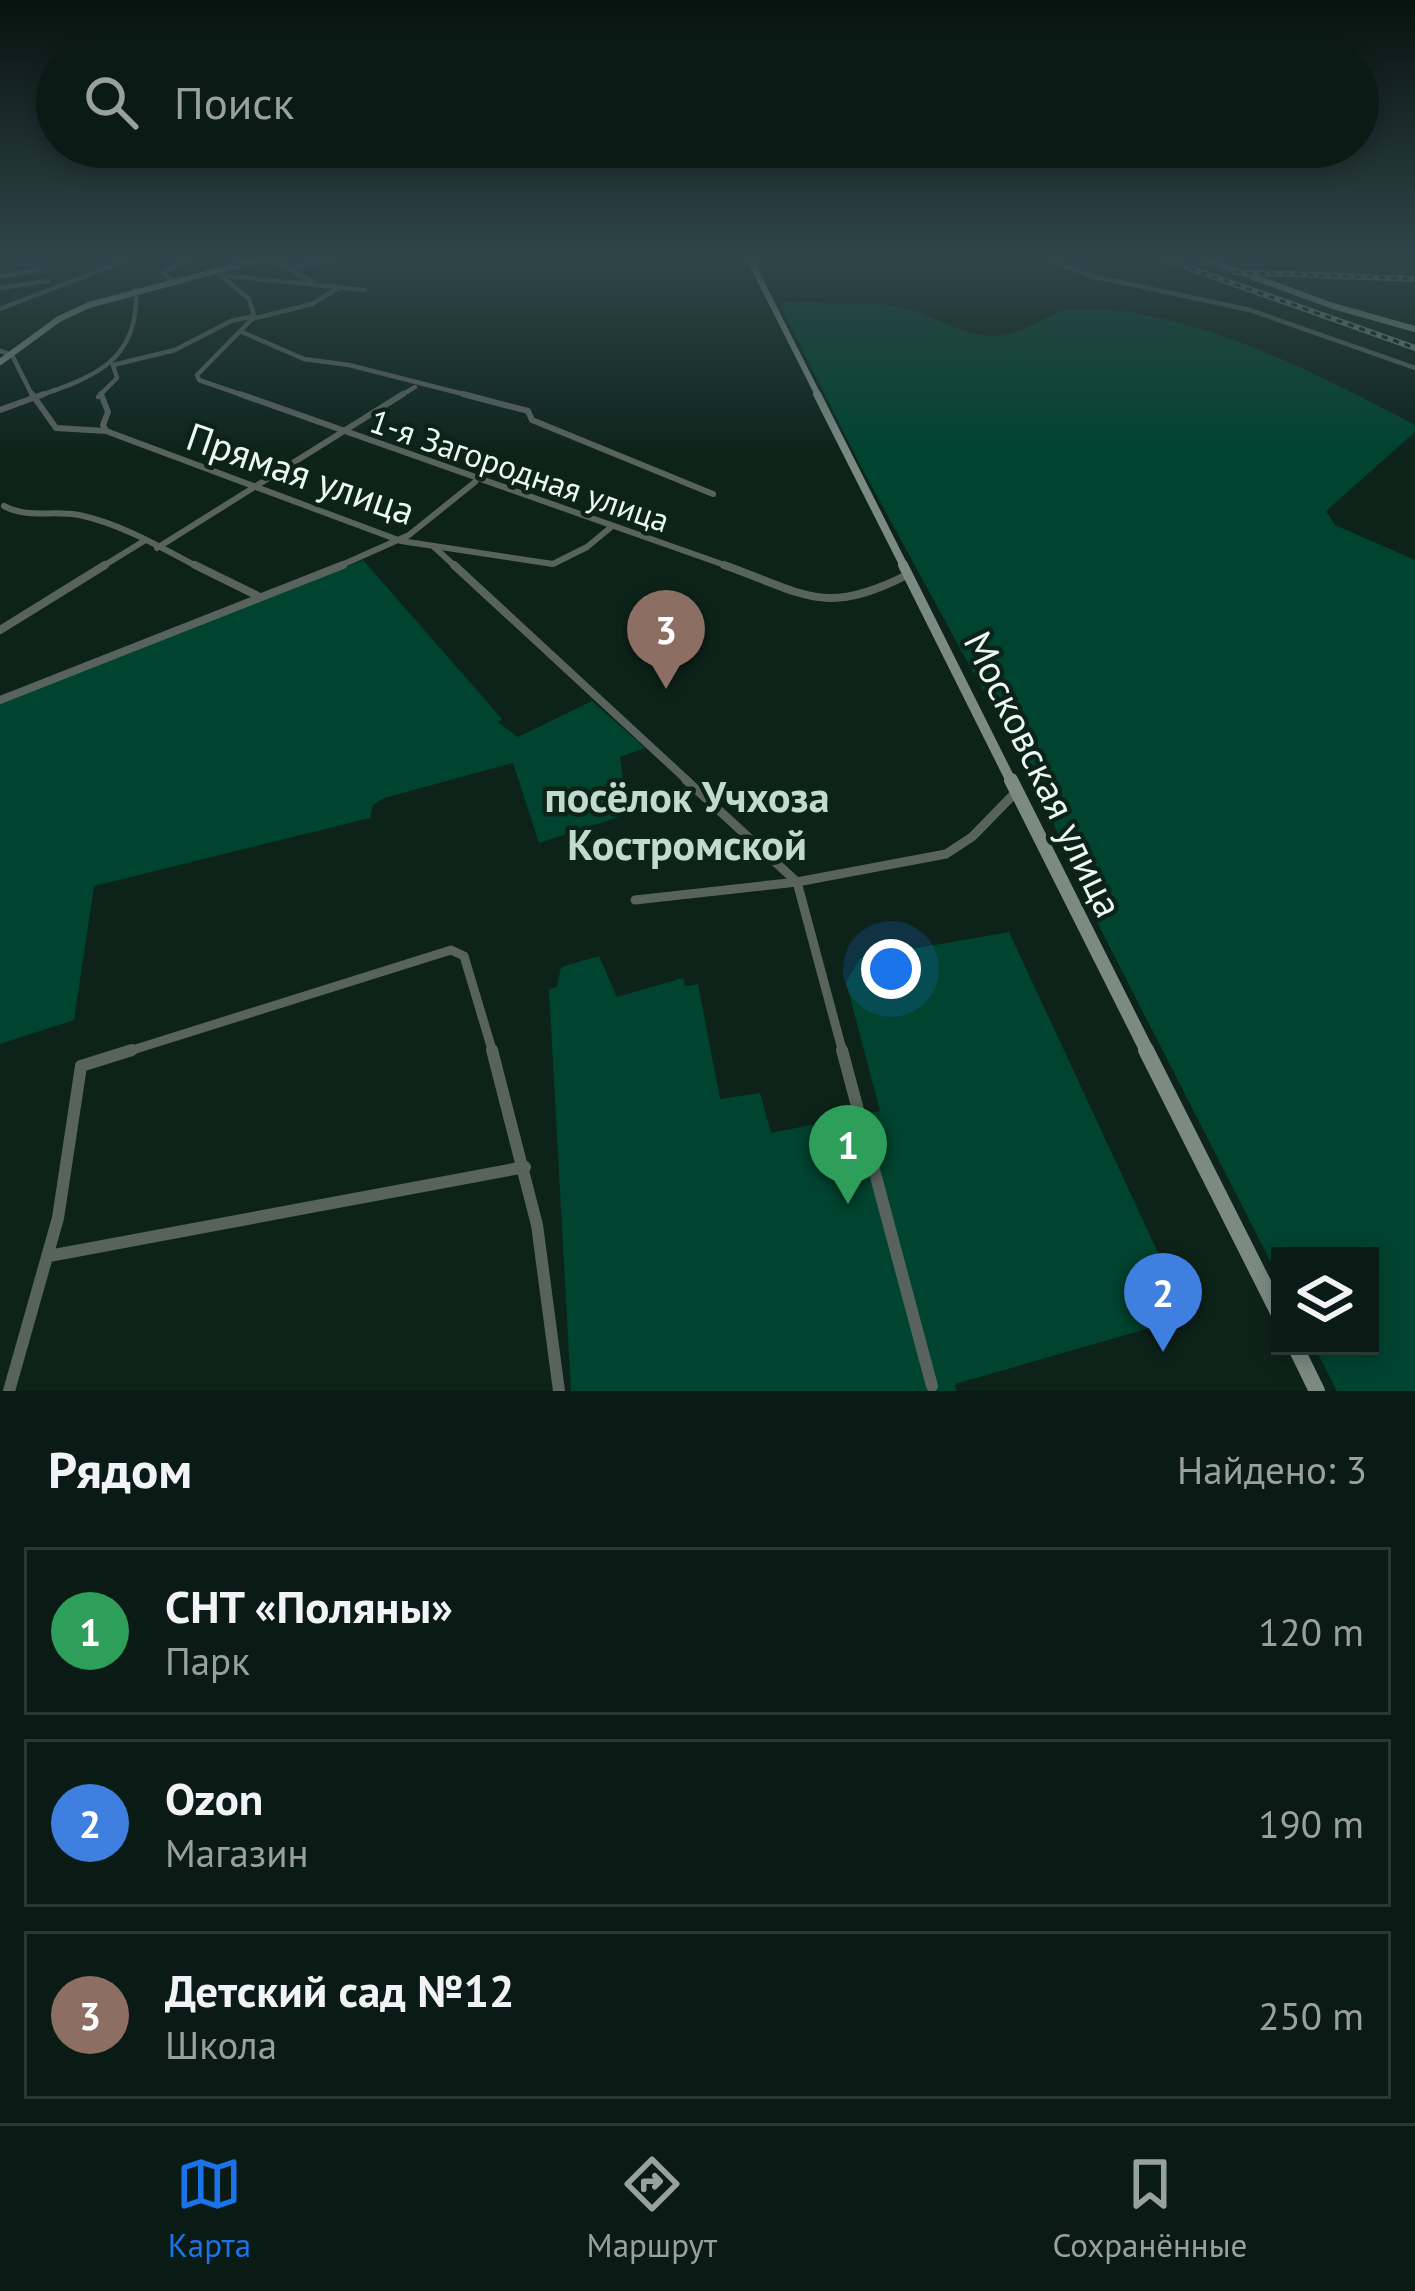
<!DOCTYPE html>
<html lang="ru">
<head>
<meta charset="utf-8">
<style>
	body { margin:0; font-family:"PT Sans",sans-serif; background:#182722; color:#f1f3f6 }
	.controls { position:absolute; right:36px; bottom:36px; display:grid; overflow:hidden; border-radius:0px; box-shadow:0 6px 18px #0003 }
	.controls button { width:108px; height:108px; display:grid; place-items:center; padding:0; border:0; border-bottom:3px solid #2a3834; background:#0a1a14; color:#f1f3f6; font:60px sans-serif }
	.you { position:absolute; left:891px; top:969px; width:42px; height:42px; margin:-30px; border:9px solid #fff; border-radius:50%; background:#1a73e8; box-shadow:0 0 0 18px #1a73e833 }
	.badge { display:grid; place-items:center; width:78px; height:78px; border-radius:50%; background:#1a73e8; color:#fff; font-size:39px; font-weight:700 }
	.pin { position:absolute; translate:-50% -99px; filter:drop-shadow(0 3px 6px #0008) }
	.pin::after { content:''; position:absolute; top:63px; width:42px; height:36px; background:inherit; clip-path:polygon(0 0,100% 0,50% 100%) }
	.list { margin:0; padding:0; list-style:none }
	h2 { display:flex; justify-content:space-between; align-items:center; height:156px; margin:0; padding:0 48px; font-size:51px }
	h2 small { font-size:39px; font-weight:400; color:#99a1a0 }
	.list li { display:grid; grid-template-columns:78px 1fr auto; gap:36px; align-items:center; box-sizing:border-box; height:168px; margin:0 24px 24px; padding:0 24px; border:3px solid #2a3834; border-radius:0px }
	.list b { display:block; font-size:45px; white-space:nowrap }
	.list p { margin:0; font-size:39px; white-space:nowrap; color:#99a1a0 }
	.list em { font-size:39px; font-style:normal; color:#99a1a0 }
	.icon { flex:none; width:66px; height:66px; fill:none; stroke:currentColor; stroke-width:2; stroke-linecap:round; stroke-linejoin:round }
	.map { position:relative; flex:none; width:1415px; height:1391px; overflow:hidden }
	.search { position:absolute; background:#0a1a14; box-shadow:0 6px 18px #0003; left:36px; right:36px; top:36px; height:132px; display:flex; align-items:center; gap:30px; box-sizing:border-box; padding:0 42px; border-radius:66px; color:#99a1a0; font-size:45px }
	.sheet { height:732px; background:#0a1a14 }
	nav { display:flex; justify-content:space-around; align-items:center; box-sizing:border-box; height:168px; border-top:3px solid #2a3834; background:#0a1a14; font-size:33px; color:#99a1a0 }
	nav a { display:grid; justify-items:center; gap:6px }
	nav .on { color:#1a73e8 }
	.map>svg:first-child { display:block }
	.green { fill:#00432f }
	.lines { fill:none; stroke-linecap:round; stroke-linejoin:round }
	.street-far4 { stroke:#59635e; stroke-width:4.5 }
	.street-far3 { stroke:#59635e; stroke-width:6 }
	.street-far2 { stroke:#59635e; stroke-width:8 }
	.street-far1 { stroke:#59635e; stroke-width:9 }
	.street { stroke:#59635e; stroke-width:12 }
	.secondary-far4 { stroke:#7b8b83; stroke-width:6 }
	.secondary-far3 { stroke:#7b8b83; stroke-width:8 }
	.secondary-far2 { stroke:#7b8b83; stroke-width:10 }
	.secondary-far1 { stroke:#7b8b83; stroke-width:14 }
	.secondary { stroke:#7b8b83; stroke-width:16 }
	.rail-casing { stroke:#778981; stroke-width:6 }
	.rail { stroke:#0d231a; stroke-width:3; stroke-dasharray:6; stroke-linecap:butt }
	.labels { text-anchor:middle; dominant-baseline:central; stroke-width:9; stroke-linejoin:round; paint-order:stroke }
	.far-street-label { font-size:33px; fill:#ebf9f2; stroke:#0d231a }
	.street-label { font-size:39px; fill:#ebf9f2; stroke:#0d231a }
	.neighbourhood-label { font-size:42px; font-weight:bold; fill:#c0dace; stroke:#0d231a }
</style>
</head>
<body>
<div class="map">
<svg width="1415" height="1391" viewBox="0 0 1415 1391">
	<rect width="100%" height="100%" fill="#0d231a"/>
	<g class="green">
		<path d="M 778,301 C 819,304 867,299 907,309 C 937,317 961,336 994,336 C 1028,336 1045,310 1079,309 C 1190,307 1319,374 1415,425 L 1415,432 L 1326,511 L 1335,525 L 1415,560 L 1415,1391 L 1337,1391 L 1314,1346 L 1370,1346 L 1370,1256 L 1280,1256 L 1280,1280 L 1099,926 L 1045,804 L 860,465 Z"/>
		<polygon points="363,560 502,719 498,722 518,737 592,701 645,748 620,757 628,814 539,843 513,763 384,798 373,805 370,818 94,886 74,1020 0,1044 0,703"/>
		<polygon points="1009,932 1188,1317 955,1384 956,1391 571,1391 549,989 557,987 561,967 599,956 617,997 683,978 685,986 698,984 720,1099 760,1093 771,1133 880,1111 846,982 860,958"/>
	</g>
	<g class="lines">
		<g class="street-far4">
			<polyline points="271,260 313,282"/>
			<polyline points="1048,260 1092,276 1250,310 1415,368"/>
			<polyline points="295,268 330,260"/>
			<polyline points="221,275 365,290"/>
			<polyline points="0,276 39,270"/>
			<polyline points="172,280 163,273 186,260"/>
			<polyline points="0,288 48,281"/>
			<polyline points="0,309 127,260"/>
			<polyline points="242,332 304,359 349,365 475,397"/>
			<polyline points="0,351 12,355 33,397"/>
			<polyline points="113,365 175,350 231,321 254,316 249,299 214,270"/>
			<path d="M 35,397 C 95,377 139,361 136,290"/>
			<polyline points="98,397 117,378 113,365"/>
			<polyline points="248,397 199,380 197,375 252,319 312,304 338,288"/>
			<polyline points="398,397 415,387"/>
		</g>
		<g class="street-far3">
			<polyline points="32,394 56,428 106,431 401,541 553,564 587,547 610,528"/>
			<polyline points="101,394 108,412 103,425 106,431"/>
			<polyline points="240,394 733,568"/>
			<polyline points="463,394 528,411 532,420 713,494"/>
			<polyline points="0,410 44,394"/>
			<path d="M 4,506 C 28,519 53,510 79,515 C 122,524 162,548 200,568"/>
			<polyline points="433,546 457,568"/>
			<polyline points="157,548 403,394"/>
			<polyline points="100,568 144,541"/>
			<polyline points="335,568 409,535 475,482"/>
		</g>
		<g class="street-far2">
			<polyline points="195,565 258,596"/>
			<polyline points="454,565 690,783"/>
			<path d="M 724,565 C 806,594 824,617 907,575"/>
			<polyline points="0,630 105,565"/>
			<polyline points="0,700 343,565"/>
		</g>
		<g class="street-far1">
			<polyline points="686,780 797,882 843,1053"/>
			<polyline points="635,900 797,882 946,854 972,837 1016,792"/>
			<polyline points="123,1053 451,950 464,956 493,1053"/>
		</g>
		<g class="street">
			<polyline points="492,1050 537,1225 559,1391"/>
			<polyline points="842,1050 932,1386"/>
			<polyline points="49,1256 525,1167"/>
			<polyline points="9,1391 58,1218 81,1066 132,1050"/>
		</g>
		<g class="secondary-far4">
			<polyline points="750,260 819,397"/>
			<polyline points="1207,260 1333,306 1415,329"/>
			<polyline points="0,362 59,319 89,305 257,260"/>
		</g>
		<polyline class="secondary-far3" points="817,394 905,568"/>
		<polyline class="secondary-far2" points="903,565 1012,783"/>
		<polyline class="secondary-far1" points="1011,780 1148,1053"/>
		<g class="secondary">
			<polyline points="1146,1050 1280,1316"/>
			<polyline points="1295,1346 1317,1391"/>
		</g>
		<g class="rail-casing">
			<g id="rail">
				<polyline points="1167,260 1415,348"/>
				<polyline points="1235,272 1415,279"/>
			</g>
		</g>
		<use href="#rail" class="rail"/>
	</g>
	<linearGradient id="sky" x2="0" y2="1"><stop stop-color="#07130e"/><stop offset="0.57" stop-color="#2f4549"/><stop offset="1" stop-color="#2f4549" stop-opacity="0"/></linearGradient>
	<rect width="1415" height="455" fill="url(#sky)"/>
	<g class="labels">
		<g class="far-street-label">
			<text transform="translate(520 470) rotate(19)">1-я Загородная улица</text>
		</g>
		<g class="street-label">
			<text transform="translate(301 473) rotate(19)">Прямая улица</text>
			<text transform="translate(1044 774) rotate(64)">Московская улица</text>
		</g>
		<g class="neighbourhood-label">
			<text x="687" y="796">посёлок Учхоза<tspan x="687" dy="48">Костромской</tspan></text>
		</g>
	</g>
</svg>
<div class="controls">
<button><svg class="icon" aria-label="layers" viewBox="0 0 24 24"><path d="M12 4l9 5-9 5-9-5zM3 14l9 5 9-5"/></svg></button>
</div>
<div class="you"></div>
<div class="pin badge" style="left:848px;top:1204px;background:#2e9e5b">1</div>
<div class="pin badge" style="left:1163px;top:1352px;background:#3f7fe0">2</div>
<div class="pin badge" style="left:666px;top:689px;background:#8d6e63">3</div>
<div class="search"><svg class="icon" aria-label="search" viewBox="0 0 24 24"><circle cx="10" cy="10" r="6"/><path d="M15 15l6 6"/></svg>Поиск</div>
</div>
<section class="sheet">
<h2>Рядом<small>Найдено: 3</small></h2>
<ul class="list">
<li><span class="badge" style="background:#2e9e5b">1</span><div><b>СНТ «Поляны»</b><p>Парк</p></div><em>120 m</em></li>
<li><span class="badge" style="background:#3f7fe0">2</span><div><b>Ozon</b><p>Магазин</p></div><em>190 m</em></li>
<li><span class="badge" style="background:#8d6e63">3</span><div><b>Детский сад №12</b><p>Школа</p></div><em>250 m</em></li>
</ul>
</section>
<nav>
<a class="on"><svg class="icon" aria-label="map" viewBox="0 0 24 24"><path d="M3 6l6-2 6 2 6-2v14l-6 2-6-2-6 2zM9 4v14M15 6v14"/></svg>Карта</a>
<a><svg class="icon" aria-label="directions" viewBox="0 0 24 24"><path d="M12 3l9 9-9 9-9-9zM9 14v-3h6M13 9l2 2-2 2"/></svg>Маршрут</a>
<a><svg class="icon" aria-label="saved" viewBox="0 0 24 24"><path d="M7 4h10v16l-5-4-5 4z"/></svg>Сохранённые</a>
</nav>
</body>
</html>
